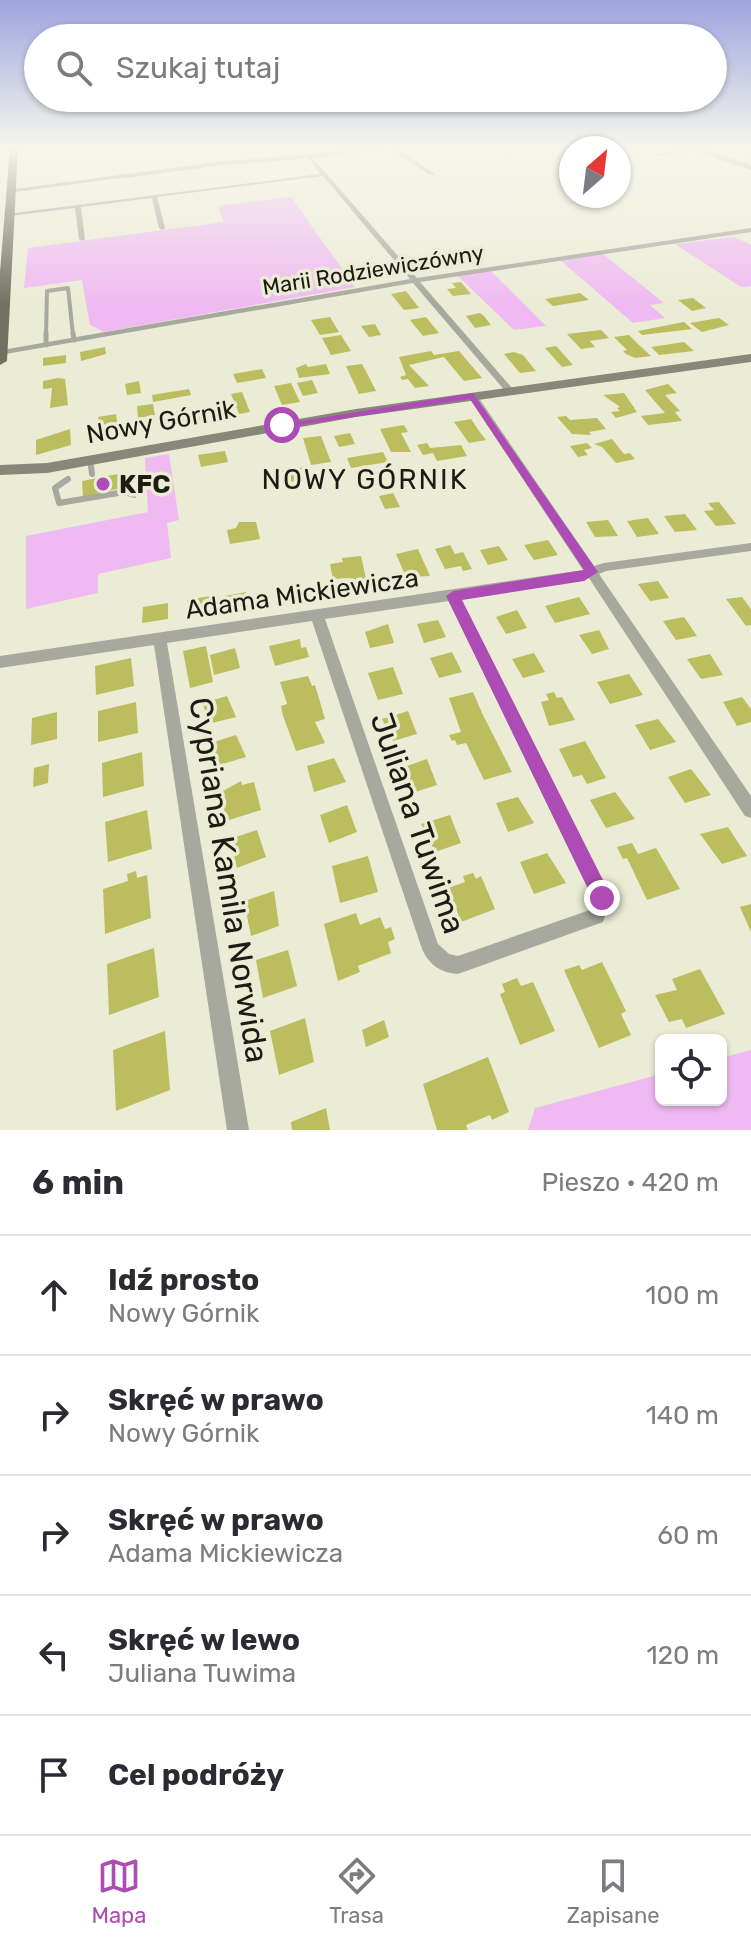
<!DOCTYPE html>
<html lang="pl">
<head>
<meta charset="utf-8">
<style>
	body { margin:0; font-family:Rubik,sans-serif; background:#f7f7f7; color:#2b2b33 }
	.controls { position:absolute; right:24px; bottom:24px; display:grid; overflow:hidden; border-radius:12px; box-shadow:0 2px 6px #0004 }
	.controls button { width:72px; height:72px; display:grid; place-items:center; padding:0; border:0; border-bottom:2px solid #e1e1e2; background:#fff; color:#2b2b33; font:40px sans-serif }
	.compass { position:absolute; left:559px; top:136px; width:72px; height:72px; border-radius:50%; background:#fff; box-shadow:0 2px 6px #0004; rotate:28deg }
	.stop { position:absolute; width:24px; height:24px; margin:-18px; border:6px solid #ac4cb4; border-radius:50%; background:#fff }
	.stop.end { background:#ac4cb4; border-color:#fff; box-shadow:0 2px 8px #0008 }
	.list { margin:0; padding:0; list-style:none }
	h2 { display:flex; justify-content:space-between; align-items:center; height:104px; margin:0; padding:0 32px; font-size:34px }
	h2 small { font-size:26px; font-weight:400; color:#7c7c81 }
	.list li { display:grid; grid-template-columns:52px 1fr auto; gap:24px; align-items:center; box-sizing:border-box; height:120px; padding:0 32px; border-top:2px solid #e1e1e2 }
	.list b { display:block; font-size:30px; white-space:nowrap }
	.list p { margin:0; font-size:26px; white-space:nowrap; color:#7c7c81 }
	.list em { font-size:26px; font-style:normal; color:#7c7c81 }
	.icon { flex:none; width:44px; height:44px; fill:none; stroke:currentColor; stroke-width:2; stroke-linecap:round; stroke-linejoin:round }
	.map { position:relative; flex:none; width:751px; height:1130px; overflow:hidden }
	.search { position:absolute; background:#fff; box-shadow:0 2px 6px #0004; left:24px; right:24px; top:24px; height:88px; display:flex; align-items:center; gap:20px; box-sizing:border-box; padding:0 28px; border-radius:44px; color:#7c7c81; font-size:30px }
	.sheet { height:704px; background:#fff }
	nav { display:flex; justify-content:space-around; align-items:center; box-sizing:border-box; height:112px; border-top:2px solid #e1e1e2; background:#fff; font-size:22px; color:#7c7c81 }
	nav a { display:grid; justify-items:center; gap:4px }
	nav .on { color:#ac4cb4 }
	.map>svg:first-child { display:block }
	.green { fill:#efbaf2 }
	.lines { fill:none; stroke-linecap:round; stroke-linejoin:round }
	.stream { stroke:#cd8ed1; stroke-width:2 }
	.building { fill:#bcbd5f }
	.lane-far3 { stroke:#a7a89e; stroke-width:3 }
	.lane-far2 { stroke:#a7a89e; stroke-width:4 }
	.lane-far1 { stroke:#a7a89e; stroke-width:5 }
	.lane { stroke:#a7a89e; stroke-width:6 }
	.street { fill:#a7a89e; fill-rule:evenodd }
	.secondary { fill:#878879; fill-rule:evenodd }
	.primary { fill:#70715f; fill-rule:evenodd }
	.route { fill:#ac4cb4 }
	.poi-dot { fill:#ac4cb4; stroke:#ebecd5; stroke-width:3 }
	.labels { text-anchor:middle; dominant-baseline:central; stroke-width:7; stroke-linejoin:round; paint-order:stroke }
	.far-street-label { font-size:22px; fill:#1c1c14; stroke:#ebecd5 }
	.street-label { font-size:26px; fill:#1c1c14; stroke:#ebecd5 }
	.poi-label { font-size:26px; font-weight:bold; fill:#1c1c14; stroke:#ebecd5; text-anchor:start }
	.neighbourhood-label { font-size:28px; letter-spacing:2px; fill:#1c1c14; stroke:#ebecd5 }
	.near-street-label { font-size:32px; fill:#1c1c14; stroke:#ebecd5 }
</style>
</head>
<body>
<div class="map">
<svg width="751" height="1130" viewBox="0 0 751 1130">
	<rect width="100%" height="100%" fill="#ebecd5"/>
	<g class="green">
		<polygon points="291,197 355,287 104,332 90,325 82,280 24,288 28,248 224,222 218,206"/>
		<polygon points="734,237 751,245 751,286 741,287 675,244"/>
		<polygon points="603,254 664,303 650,305 665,318 633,323 560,260"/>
		<polygon points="491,271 546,326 514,330 458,276"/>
		<polygon points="169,454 179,520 167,523 171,558 98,574 98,593 26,609 26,536 148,512 145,458"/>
		<polygon points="751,1050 751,1130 528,1130 535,1108 661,1074 661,1100 721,1100 721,1058"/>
	</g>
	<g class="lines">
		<g class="stream">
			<polyline points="698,151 708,154"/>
			<polyline points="315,157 384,148"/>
			<polyline points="716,157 751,169"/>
			<polyline points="236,163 303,158"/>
			<polyline points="125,177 202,167"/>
		</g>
	</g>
	<g class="building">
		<polygon points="461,282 471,294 453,296 447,289 456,288 452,283"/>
		<polygon points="406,291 419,308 404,310 391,294"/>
		<polygon points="580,293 589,300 553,306 545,299"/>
		<polygon points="693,298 706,308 692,311 678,300"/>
		<polygon points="480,313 484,316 491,325 475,328 466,316"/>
		<polygon points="330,317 339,332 320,335 311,320"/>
		<polygon points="426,317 439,333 423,336 410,320"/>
		<polygon points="719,318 729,325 702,332 690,323"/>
		<polygon points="684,322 692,329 642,335 638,331"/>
		<polygon points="375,324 381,335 369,337 361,326"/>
		<polygon points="601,330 609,338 590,341 595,347 581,349 567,334"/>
		<polygon points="341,335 351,351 331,355 322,338"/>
		<polygon points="629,335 639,345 651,356 635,358 626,354 623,351 627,350 614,337"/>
		<polygon points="684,342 694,351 659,355 651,347"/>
		<polygon points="556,346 565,356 573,365 562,367 545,348"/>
		<polygon points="105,347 106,354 81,361 80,352"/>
		<polygon points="431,351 434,355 459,351 482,378 464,381 444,357 409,365 429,386 415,388 408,379 402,380 400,377 406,375 399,357"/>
		<polygon points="514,352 523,355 536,371 520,373 504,354"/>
		<polygon points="66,355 66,363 43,366 43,358"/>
		<polygon points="306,364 308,367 326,364 330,374 299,378 296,368"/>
		<polygon points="362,364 369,377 376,391 359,394 346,366"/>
		<polygon points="262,369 266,378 237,383 233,374"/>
		<polygon points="58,378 65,379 68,405 50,408 52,388 43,389 43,381"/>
		<polygon points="312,380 318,393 303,396 297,383"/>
		<polygon points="139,381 141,393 127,395 125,384"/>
		<polygon points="291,383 300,402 282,405 274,386"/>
		<polygon points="668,384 677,393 665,395 680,411 675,412 682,421 648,425 641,416 665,413 645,390"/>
		<polygon points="189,389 191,395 153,402 152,395"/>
		<polygon points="242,392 250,412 239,414 231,394"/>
		<polygon points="624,393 637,412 616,418 611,412 620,411 617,408 620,407 603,395"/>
		<polygon points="153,404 155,415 138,418 137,406"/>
		<polygon points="200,407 204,420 178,425 175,412"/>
		<polygon points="116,414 119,433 100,436 98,417"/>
		<polygon points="566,416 570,420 597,418 606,429 589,432 591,435 572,434 557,417"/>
		<polygon points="471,419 479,431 486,440 469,443 454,422"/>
		<polygon points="404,425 408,432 401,433 411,452 391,452 380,429"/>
		<polygon points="70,429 71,445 36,455 36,440"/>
		<polygon points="350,433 355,444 339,447 334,436"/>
		<polygon points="321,436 331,462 311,465 303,438"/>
		<polygon points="612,439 624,454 630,453 635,459 616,463 602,447 594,444"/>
		<polygon points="427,443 430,448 461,445 467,456 437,461 433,453 423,455 417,445"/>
		<polygon points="587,443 592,448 584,450 588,455 578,457 570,446"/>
		<polygon points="225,451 228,462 201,467 198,455"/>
		<polygon points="383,452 388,462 351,468 347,458"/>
		<polygon points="305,467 309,479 266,486 263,473"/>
		<polygon points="123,473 125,487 83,497 82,481"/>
		<polygon points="393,493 400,507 385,509 379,496"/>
		<polygon points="719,502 736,524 716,526 704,511 714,510 708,503"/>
		<polygon points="685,514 697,530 675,532 664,516"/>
		<polygon points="648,518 659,534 637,537 627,521"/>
		<polygon points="608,520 618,536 595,537 586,522"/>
		<polygon points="239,522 256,522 260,539 230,544 227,530 236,528"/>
		<polygon points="548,540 558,555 534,560 524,545"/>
		<polygon points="450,545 455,554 463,552 472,569 463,571 461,566 445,569 435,549"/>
		<polygon points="499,546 508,560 488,565 480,550"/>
		<polygon points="418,549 430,576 406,577 396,554"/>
		<polygon points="361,556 367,583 352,585 350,578 333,579 330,564 343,562 342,558"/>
		<polygon points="658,581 669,598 650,601 638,584"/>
		<polygon points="246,592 248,608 226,611 225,596"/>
		<polygon points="210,596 210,613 187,616 187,600"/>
		<polygon points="579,597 590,614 555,623 545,606"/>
		<polygon points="742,597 751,609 751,625 746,626 726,599"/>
		<polygon points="168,603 168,619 142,623 143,607"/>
		<polygon points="517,610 527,628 506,634 496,617"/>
		<polygon points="684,617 697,636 676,640 663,621"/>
		<polygon points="438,620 446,637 424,643 417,624"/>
		<polygon points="388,624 394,643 370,648 365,632"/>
		<polygon points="599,630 609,649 592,654 579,635"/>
		<polygon points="300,639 301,648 306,647 309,657 275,666 269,646"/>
		<polygon points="206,646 213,682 190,688 183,651"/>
		<polygon points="235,648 240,668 214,675 210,655"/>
		<polygon points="452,652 462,672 439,678 430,658"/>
		<polygon points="534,653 545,672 523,678 512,659"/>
		<polygon points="710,654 723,675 701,679 687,659"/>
		<polygon points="131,658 134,686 96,695 95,666"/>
		<polygon points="393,667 403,694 378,700 368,673"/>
		<polygon points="629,674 643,695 610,704 597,682"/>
		<polygon points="308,676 312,686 315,685 325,719 315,722 325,743 296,751 283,716 281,706 287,704 280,682"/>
		<polygon points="473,692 482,713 512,772 484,780 466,743 457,745 455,740 452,741 449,735 461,732 449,698"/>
		<polygon points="554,692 557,698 562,697 575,720 549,726 541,702 549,700 546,694"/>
		<polygon points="227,696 236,717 208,724 203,703"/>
		<polygon points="742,697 751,709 751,722 737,726 723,702"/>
		<polygon points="136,702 138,733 98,742 98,711"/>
		<polygon points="408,711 417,734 393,741 382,719"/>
		<polygon points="57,712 57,739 31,745 32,718"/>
		<polygon points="658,719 676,742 650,750 635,725"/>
		<polygon points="236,735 246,757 216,766 211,743"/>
		<polygon points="585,741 606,778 587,784 582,775 573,777 559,749"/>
		<polygon points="142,752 144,786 103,797 102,763"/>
		<polygon points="334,758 346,782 314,792 307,766"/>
		<polygon points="427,759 437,785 412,793 407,766"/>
		<polygon points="49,764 48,783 33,787 34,768"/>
		<polygon points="691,769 711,795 685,803 668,777"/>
		<polygon points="241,781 242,785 254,782 261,810 226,821 221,792"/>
		<polygon points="615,792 635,819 606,828 590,800"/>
		<polygon points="518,797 534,823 508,832 496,803"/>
		<polygon points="347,805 357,832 329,843 320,815"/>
		<polygon points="147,810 152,849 108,862 105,822"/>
		<polygon points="450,815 461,843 435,852 421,824"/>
		<polygon points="728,827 747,856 722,864 700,834"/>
		<polygon points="257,830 266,857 237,868 230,839"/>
		<polygon points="632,843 638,854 656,848 680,889 647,900 627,858 623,859 617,847"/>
		<polygon points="547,853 566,883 534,894 520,862"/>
		<polygon points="368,856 378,892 340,903 332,866"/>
		<polygon points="136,871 137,878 147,875 151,918 105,934 103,889 128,881 127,874"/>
		<polygon points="473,873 476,879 481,876 495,909 461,922 448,888 465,882 463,876"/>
		<polygon points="274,891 279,926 251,936 244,901"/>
		<polygon points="751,904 751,932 740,907"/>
		<polygon points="356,913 360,925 380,917 385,929 391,927 395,939 388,942 391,953 358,966 360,972 338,981 324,924"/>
		<polygon points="154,948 159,997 109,1015 107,964"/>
		<polygon points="288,950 297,986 263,998 256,960"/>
		<polygon points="602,962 626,1011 621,1014 631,1035 599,1048 564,970 579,965 582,970"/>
		<polygon points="700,969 725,1014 686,1028 682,1019 669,1022 655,995 677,990 672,979"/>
		<polygon points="517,978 521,986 533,982 555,1031 520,1045 500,994 505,992 502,984"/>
		<polygon points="305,1018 314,1062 279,1075 270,1031"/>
		<polygon points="384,1020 389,1037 366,1047 362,1030"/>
		<polygon points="165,1031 170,1090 116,1111 113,1050"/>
		<polygon points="488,1057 509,1112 492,1120 490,1115 466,1125 468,1130 437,1130 423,1084"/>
		<polygon points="326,1108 330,1130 292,1130 291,1122"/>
	</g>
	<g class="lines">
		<g class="lane-far3">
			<polyline points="658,155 698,149"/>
			<polyline points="11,191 222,163 308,156"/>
		</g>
		<polyline class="lane-far2" points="46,335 47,291 68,288 73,335"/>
		<g class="lane-far1">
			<polyline points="73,333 74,340"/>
			<polyline points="46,345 46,333"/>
			<polyline points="90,459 91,468"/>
		</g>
		<g class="lane">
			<polyline points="91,466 92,474"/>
			<polyline points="68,479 55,488 59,503 124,492 134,495"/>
		</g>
		<g class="street">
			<polygon points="359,148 373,148 312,157 417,278 751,228 751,232 420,282 512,388 514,390 509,393 506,392 413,283 0,355 0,351 2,350 410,279 323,176 157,197 165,228 162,230 159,228 152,198 81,207 85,239 82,241 79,239 75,208 10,216 7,214 320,174 306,155"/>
			<polygon points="390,148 395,148 435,174 430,175"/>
			<polygon points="694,148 701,148 751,165 751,169"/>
			<path d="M 473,393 L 476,394 L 594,566 L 604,563 L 751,543 L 751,551 L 606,571 L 599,574 L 751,796 L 751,818 L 745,816 L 589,578 L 579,581 L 461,599 L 611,898 L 603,922 L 458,974 C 441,973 429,965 422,949 L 312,621 L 167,643 L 249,1130 L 227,1130 L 154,645 L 0,668 L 0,656 L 583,570 L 468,396 ZM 449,601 L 593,899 L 590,910 L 458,956 L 449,954 L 438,944 L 325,619 Z"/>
		</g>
		<polygon class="secondary" points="751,354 751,362 356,417 47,473 0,475 0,465 47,463 356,409"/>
		<polygon class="primary" points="10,148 18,148 7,361 0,365 0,272"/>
	</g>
	<linearGradient id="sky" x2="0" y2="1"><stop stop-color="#9da5df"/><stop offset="0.48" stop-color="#f6f6ec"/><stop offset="1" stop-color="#f6f6ec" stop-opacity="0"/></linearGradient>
	<rect width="751" height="306" fill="url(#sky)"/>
	<polygon class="route" points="473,393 598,572 584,581 462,600 609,892 609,905 602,908 596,905 446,596 453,591 584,570 470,399 282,428 276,425"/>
	<circle class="poi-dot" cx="103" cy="484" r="8"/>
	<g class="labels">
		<g class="far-street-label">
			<text transform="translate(373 270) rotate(-9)">Marii Rodziewiczówny</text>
		</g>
		<g class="street-label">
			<text transform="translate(161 422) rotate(-10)">Nowy Górnik</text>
			<text transform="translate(302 594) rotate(-8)">Adama Mickiewicza</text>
		</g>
		<g class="poi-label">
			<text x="119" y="484">KFC</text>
		</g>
		<g class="neighbourhood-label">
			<text x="365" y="479">NOWY GÓRNIK</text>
		</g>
		<g class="near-street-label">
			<text transform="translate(418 823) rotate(71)">Juliana Tuwima</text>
			<text transform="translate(229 880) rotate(81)">Cypriana Kamila Norwida</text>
		</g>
	</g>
</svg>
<div class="controls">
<button><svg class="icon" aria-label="locate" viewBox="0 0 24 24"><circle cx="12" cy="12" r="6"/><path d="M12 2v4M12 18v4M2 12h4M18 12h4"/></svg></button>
</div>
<svg class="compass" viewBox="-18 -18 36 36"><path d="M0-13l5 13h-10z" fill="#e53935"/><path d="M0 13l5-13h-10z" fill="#7c7c81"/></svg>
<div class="stop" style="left:282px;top:425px"></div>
<div class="stop end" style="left:602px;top:898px"></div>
<div class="search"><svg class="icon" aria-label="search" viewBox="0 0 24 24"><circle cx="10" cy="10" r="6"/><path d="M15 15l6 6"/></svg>Szukaj tutaj</div>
</div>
<section class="sheet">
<h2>6 min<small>Pieszo · 420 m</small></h2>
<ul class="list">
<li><svg class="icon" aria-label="ahead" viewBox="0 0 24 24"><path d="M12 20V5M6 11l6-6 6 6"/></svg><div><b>Idź prosto</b><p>Nowy Górnik</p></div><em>100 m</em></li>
<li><svg class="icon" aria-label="right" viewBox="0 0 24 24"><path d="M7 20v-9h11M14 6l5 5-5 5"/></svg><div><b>Skręć w prawo</b><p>Nowy Górnik</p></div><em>140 m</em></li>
<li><svg class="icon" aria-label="right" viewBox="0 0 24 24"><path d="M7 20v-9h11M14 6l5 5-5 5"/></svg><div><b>Skręć w prawo</b><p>Adama Mickiewicza</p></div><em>60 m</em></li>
<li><svg class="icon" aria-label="left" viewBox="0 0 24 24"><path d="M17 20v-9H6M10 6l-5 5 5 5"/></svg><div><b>Skręć w lewo</b><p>Juliana Tuwima</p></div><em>120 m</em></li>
<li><svg class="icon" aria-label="arrive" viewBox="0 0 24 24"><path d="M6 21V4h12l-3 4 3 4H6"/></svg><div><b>Cel podróży</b></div></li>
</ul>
</section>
<nav>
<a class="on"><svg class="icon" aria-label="map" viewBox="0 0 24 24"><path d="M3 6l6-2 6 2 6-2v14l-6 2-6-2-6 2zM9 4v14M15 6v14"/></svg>Mapa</a>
<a><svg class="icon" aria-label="directions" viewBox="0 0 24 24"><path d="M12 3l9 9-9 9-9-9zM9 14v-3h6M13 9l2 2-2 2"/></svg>Trasa</a>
<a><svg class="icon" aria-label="saved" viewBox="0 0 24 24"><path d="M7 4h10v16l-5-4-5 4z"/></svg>Zapisane</a>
</nav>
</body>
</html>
